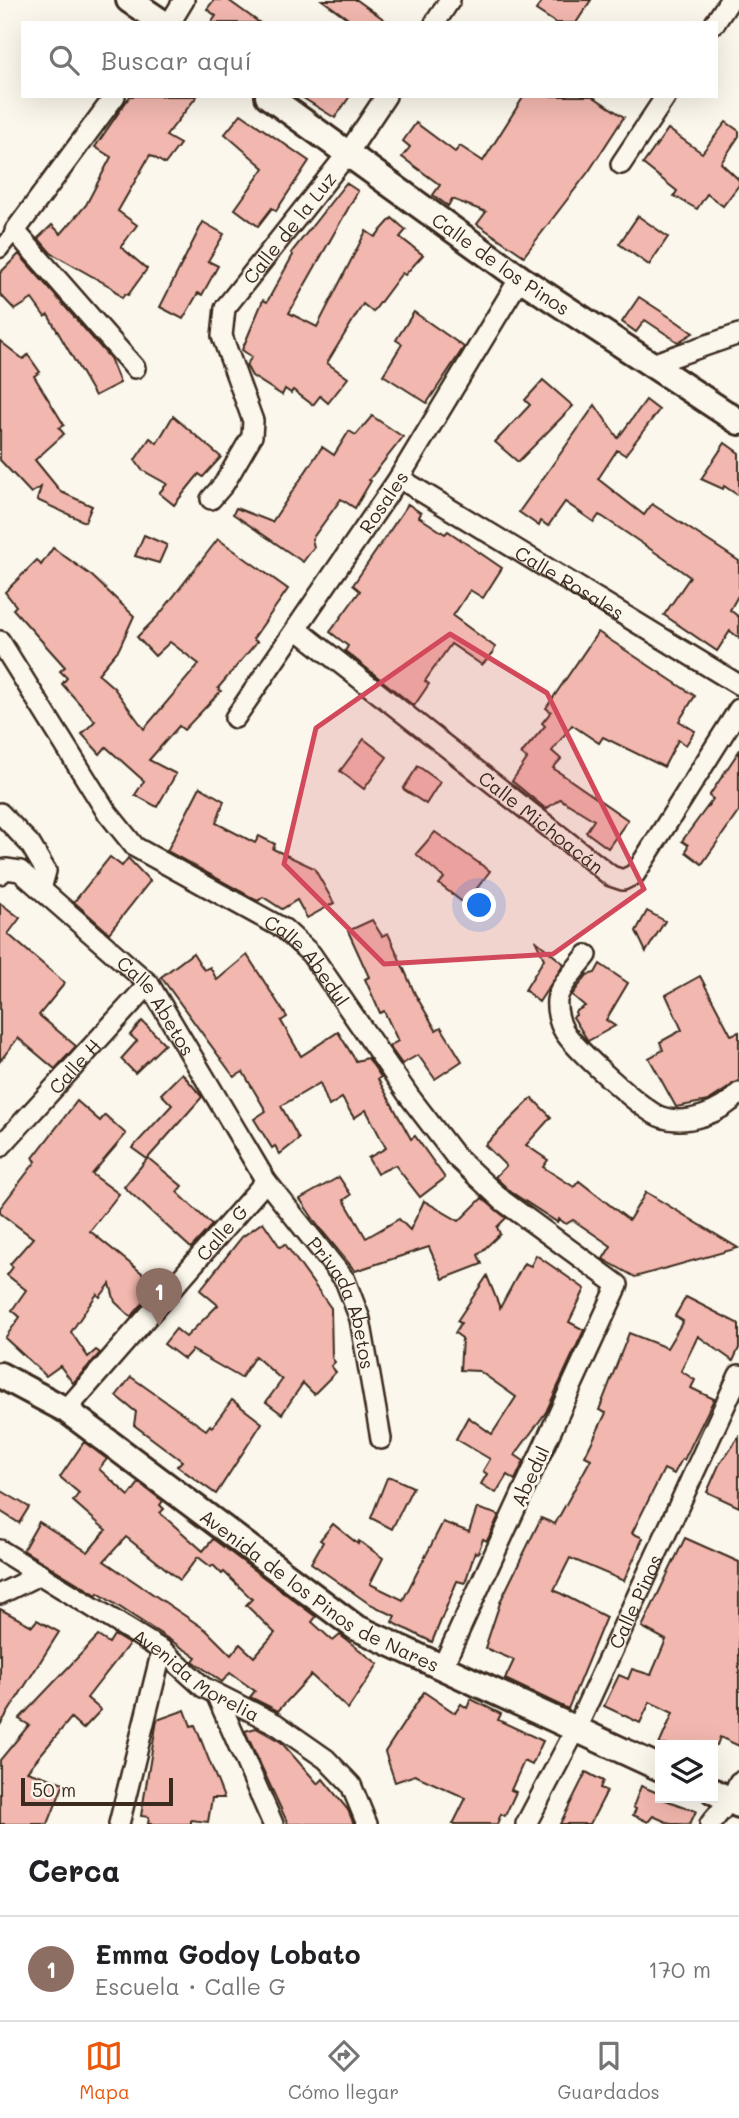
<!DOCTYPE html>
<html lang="es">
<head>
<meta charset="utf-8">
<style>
	body { margin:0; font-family:Mali,sans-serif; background:#f2f2f2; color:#202124 }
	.controls { position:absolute; right:21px; bottom:21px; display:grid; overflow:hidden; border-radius:0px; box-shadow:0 7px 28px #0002 }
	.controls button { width:63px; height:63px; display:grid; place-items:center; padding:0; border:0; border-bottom:2px solid #e0e0e0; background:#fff; color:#202124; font:35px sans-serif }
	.scale { position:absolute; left:21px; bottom:18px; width:152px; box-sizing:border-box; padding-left:7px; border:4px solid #3b2a1e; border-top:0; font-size:19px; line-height:24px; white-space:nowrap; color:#3b2a1e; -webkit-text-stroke:5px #fbf7ec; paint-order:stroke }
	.you { position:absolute; left:480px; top:906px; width:24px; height:24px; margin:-18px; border:5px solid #fff; border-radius:50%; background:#1a73e8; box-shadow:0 0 0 10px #1a73e833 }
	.badge { display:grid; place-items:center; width:46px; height:46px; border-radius:50%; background:#ea580c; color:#fff; font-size:23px; font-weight:700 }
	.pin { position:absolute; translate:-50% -58px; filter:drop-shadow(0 2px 4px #0008) }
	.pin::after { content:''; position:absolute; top:37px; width:24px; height:21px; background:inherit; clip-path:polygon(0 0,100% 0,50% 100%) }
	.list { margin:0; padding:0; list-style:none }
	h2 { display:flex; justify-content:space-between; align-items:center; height:91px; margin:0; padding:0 28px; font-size:30px }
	h2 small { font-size:23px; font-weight:400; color:#757577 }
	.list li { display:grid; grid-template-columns:46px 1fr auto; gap:21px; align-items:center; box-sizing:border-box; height:105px; padding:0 28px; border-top:2px solid #e0e0e0 }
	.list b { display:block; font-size:26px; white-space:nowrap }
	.list p { margin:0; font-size:23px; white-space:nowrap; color:#757577 }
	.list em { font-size:23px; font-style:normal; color:#757577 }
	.icon { flex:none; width:38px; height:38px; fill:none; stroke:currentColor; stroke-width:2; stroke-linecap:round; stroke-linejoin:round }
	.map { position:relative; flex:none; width:739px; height:1824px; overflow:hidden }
	.search { position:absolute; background:#fff; box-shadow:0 7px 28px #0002; left:21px; right:21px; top:21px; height:77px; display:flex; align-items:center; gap:18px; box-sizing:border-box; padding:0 24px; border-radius:0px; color:#757577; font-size:26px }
	.sheet { height:196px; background:#fff }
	nav { display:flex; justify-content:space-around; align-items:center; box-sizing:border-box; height:98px; border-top:2px solid #e0e0e0; background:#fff; font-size:19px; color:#757577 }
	nav a { display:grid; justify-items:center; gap:4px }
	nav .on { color:#ea580c }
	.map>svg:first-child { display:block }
	.building { fill:#f2b7ae; stroke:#3b2a1e; stroke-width:2; fill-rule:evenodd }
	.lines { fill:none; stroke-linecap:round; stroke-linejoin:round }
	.pedestrian-casing { stroke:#3b2a1e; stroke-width:19 }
	.minor-casing { stroke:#3b2a1e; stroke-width:24 }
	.tertiary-casing { stroke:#3b2a1e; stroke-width:30 }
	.pedestrian { stroke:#fbf7ec; stroke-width:14 }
	.minor { stroke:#fbf7ec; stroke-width:19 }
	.tertiary { stroke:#fbf7ec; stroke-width:24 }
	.marked { fill:#d1495b; fill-opacity:0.2; stroke:#d1495b; stroke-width:5; stroke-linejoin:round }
	.labels { text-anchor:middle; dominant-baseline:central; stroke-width:6; stroke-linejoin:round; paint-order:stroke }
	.street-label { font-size:19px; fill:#3b2a1e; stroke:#fbf7ec }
</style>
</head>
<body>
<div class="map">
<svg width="739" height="1824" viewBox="0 0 739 1824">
	<rect width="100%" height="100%" fill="#fbf7ec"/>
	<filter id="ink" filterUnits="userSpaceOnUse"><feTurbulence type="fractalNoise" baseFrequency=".0143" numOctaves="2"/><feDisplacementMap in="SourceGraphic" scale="14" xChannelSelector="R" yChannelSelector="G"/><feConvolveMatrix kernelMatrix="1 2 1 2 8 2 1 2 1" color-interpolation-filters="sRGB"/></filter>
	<g filter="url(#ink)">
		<g class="building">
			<polygon points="214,0 228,0 260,23 211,23 216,16 207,9"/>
			<polygon points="322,0 357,0 389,23 354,23"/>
			<polygon points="543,0 591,0 576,23 556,23 536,10"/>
			<polygon points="130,96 197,96 166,136 180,144 165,164 150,155 118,211 137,225 121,247 147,269 128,295 125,294 122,298 111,287 51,253 38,238 52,225 61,234 86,205 111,157 95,147"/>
			<polygon points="300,96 350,96 335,118"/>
			<polygon points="524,96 592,96 624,117 589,171 524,256 477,224 486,212 452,199 448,206 433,195 440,185 402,157 410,147 403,141 416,123 455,152 460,146 483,161"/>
			<polygon points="241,114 309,161 276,211 272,208 258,226 235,209 264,168 225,134"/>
			<polygon points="726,122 739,131 739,136 721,163 739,180 739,185 723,206 707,194 697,209 674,196 677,191 643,164 668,129 702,153"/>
			<polygon points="346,183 358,191 289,313 317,327 366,231 375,237 392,218 406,230 400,237 423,255 405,275 402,273 373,312 363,304 327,363 348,378 328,403 320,396 313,405 293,390 291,393 285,389 282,395 252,376 246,365 252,357 242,350 263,300 267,302 293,255 291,253"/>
			<polygon points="638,216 668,237 649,265 619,244"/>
			<polygon points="203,222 224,234 208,261 218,266 202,295 198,293 183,319 160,307"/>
			<polygon points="19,254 110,358 120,383 95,396 48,315 45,317 32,299 15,310 0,294 0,273"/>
			<polygon points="639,297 676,321 693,333 678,342 645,320 636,332 622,322"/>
			<polygon points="414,312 464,347 427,403 383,375 402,344 396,340"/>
			<polygon points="0,341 23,359 28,355 40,372 34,376 64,425 59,428 64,434 35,460 61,492 92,506 85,522 37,500 41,487 31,493 0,460"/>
			<polygon points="543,380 573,406 518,462 495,442 530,405 525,400"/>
			<polygon points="646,400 659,410 625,455 617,450 598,479 644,515 652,504 739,561 739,594 730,610 739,617 739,638 730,631 717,651 664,615 690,577 662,557 603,517 599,515 594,522 565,502 548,526 541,521 539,526 519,512 595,405 618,438"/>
			<polygon points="173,416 221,457 203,477 199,474 174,505 159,493 167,484 142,470 135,460 150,438 157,443"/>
			<polygon points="372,416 403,437 369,480 371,481 355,508 341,499 312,539 314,547 303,562 233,514 236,508 272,522 322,447 334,455 349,431 356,435"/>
			<polygon points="725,443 739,453 739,496 724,486 723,489 701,479"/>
			<polygon points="408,504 421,513 419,517 445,534 448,531 502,568 483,598 470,590 453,616 495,647 493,653 482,665 451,644 425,681 429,684 414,706 345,651 348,646 330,632 360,591 353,585"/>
			<polygon points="144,535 167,545 159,563 135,556"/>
			<polygon points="218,539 288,589 253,639 257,642 218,688 221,691 184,730 179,726 149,760 176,774 157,807 135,795 144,781 106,747 100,754 82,734 95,721 62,684 67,678 60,671 65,667 13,609 16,606 5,592 37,560 41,565 53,548 92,576 134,616 119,649 98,674 114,688 144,729 199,664 170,642 155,656 137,637 159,615"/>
			<polygon points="598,632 695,696 679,721 695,731 686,745 678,740 664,767 603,737 599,743 572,725 552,751 561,759 553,768 628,820 608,848 586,832 594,820 560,799 546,809 512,781 527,759 521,754 545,726 542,723 551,712 546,708"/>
			<polygon points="364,739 387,757 364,789 340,771"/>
			<polygon points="739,751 739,811 702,864 686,852 688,845 682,841 713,799 709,796"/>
			<polygon points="418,766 440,782 426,804 403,789"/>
			<polygon points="200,787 224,801 216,823 255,843 259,836 275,844 273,849 314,868 334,903 307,918 297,900 282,909 263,897 258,901 167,851"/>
			<polygon points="435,832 490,871 465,904 439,884 444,878 416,854"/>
			<polygon points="110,857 122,866 128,858 150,881 109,933 74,902"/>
			<polygon points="0,903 20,918 8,934 65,983 39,1015 76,1046 55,1069 18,1038 0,1061"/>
			<polygon points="647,911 665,921 646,952 636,931"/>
			<polygon points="372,920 382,936 388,933 415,994 436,1030 441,1027 462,1061 435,1079 418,1055 402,1064 389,1046 398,1041 384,1011 380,1013 365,979 369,977 348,931"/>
			<polygon points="535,940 564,964 539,1002 525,990 544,959"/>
			<polygon points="193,953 204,970 210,967 217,980 247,955 287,1017 281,1021 301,1056 338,1032 356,1061 368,1058 381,1077 378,1079 411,1139 415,1136 445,1178 420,1197 395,1165 377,1174 368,1158 386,1148 366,1110 354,1118 342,1098 329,1106 320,1083 281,1106 299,1139 280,1154 275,1146 272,1148 254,1119 266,1111 243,1072 234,1077 161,977"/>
			<polygon points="600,964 628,983 606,1020 615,1026 588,1041 573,1017 576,1015 575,1012 585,1006 572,995 587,975 595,973"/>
			<polygon points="700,976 731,1035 739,1032 739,1081 708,1101 676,1107 649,1058 663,1050 660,1042 682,1030 666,995"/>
			<polygon points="142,1021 165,1044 135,1073 121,1059 137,1041 130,1035"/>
			<polygon points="182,1073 202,1097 148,1158 182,1186 177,1192 212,1225 191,1248 124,1187 147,1159 132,1148 172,1105 161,1094"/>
			<polygon points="532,1098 551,1117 526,1145 548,1160 543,1167 574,1187 579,1181 629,1220 646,1192 738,1248 635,1277 603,1259 611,1246 573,1220 566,1224 559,1219 557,1222 511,1192 495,1177 506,1166 485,1145"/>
			<polygon points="77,1101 100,1121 105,1115 126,1134 92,1174 119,1194 90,1231 158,1286 131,1317 115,1302 110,1284 100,1297 97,1294 71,1332 88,1357 96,1350 100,1353 73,1383 60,1366 46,1376 5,1338 20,1317 12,1310 26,1290 7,1275 13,1267 10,1264 33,1238 0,1213 0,1208 36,1161 33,1158"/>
			<polygon points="339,1177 351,1195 344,1200 366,1238 399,1219 410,1230 424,1201 459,1221 482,1198 506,1218 497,1227 500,1234 478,1255 482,1264 443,1279 429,1247 355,1271 318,1226 300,1199"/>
			<polygon points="263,1222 280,1247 285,1244 331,1308 332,1358 335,1362 331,1366 336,1372 314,1394 303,1383 282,1414 266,1402 282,1380 255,1356 241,1378 192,1350 184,1359 164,1344 176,1329 186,1337 218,1305 200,1290 242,1237"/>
			<polygon points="536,1255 585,1289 569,1322 584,1330 546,1412 515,1455 524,1461 515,1480 507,1475 496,1493 481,1484 487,1474 483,1471 490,1459 456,1439 468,1417 492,1434 516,1397 479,1371 460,1370 462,1338 455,1333 461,1323 457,1321 487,1276 500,1308 524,1263 531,1266"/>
			<polygon points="686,1297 739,1324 739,1348 733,1361 698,1336 681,1371 695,1380 691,1388 714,1399 684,1460 682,1459 674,1474 664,1469 632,1533 643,1538 624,1581 570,1558 554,1590 606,1617 568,1709 505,1679 514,1660 485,1648 501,1600 541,1518 555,1524 591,1459 585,1456 606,1413 599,1410 629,1333 667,1348 683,1321 675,1316"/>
			<polygon points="131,1377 206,1430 210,1425 212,1427 232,1400 262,1423 216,1494 177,1466 182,1461 134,1425 136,1412 116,1396"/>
			<polygon points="739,1436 739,1507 707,1492 719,1465"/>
			<path d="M 84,1442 L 107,1459 L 99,1469 L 129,1496 L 139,1483 L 163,1501 L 160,1505 L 164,1509 L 160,1513 L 203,1551 L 213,1539 L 316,1617 L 312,1622 L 333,1641 L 340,1635 L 378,1664 L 348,1709 L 311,1675 L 278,1711 L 250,1697 L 255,1691 L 230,1673 L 222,1682 L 193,1661 L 196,1657 L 98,1593 L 97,1595 L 23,1550 L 39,1522 L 88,1552 L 106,1530 L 73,1501 L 79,1493 L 60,1477 ZM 126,1537 L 180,1580 L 198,1557 L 211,1567 L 213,1565 L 222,1574 L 224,1572 L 252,1599 L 246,1605 L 275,1633 L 254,1657 L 240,1644 L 231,1655 L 206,1630 L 104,1561 Z"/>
			<polygon points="391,1477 413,1487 392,1529 371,1518 387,1478"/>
			<polygon points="0,1490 29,1507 19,1523 0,1511"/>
			<polygon points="477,1508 499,1515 487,1541 483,1539 478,1553 475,1552 465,1583 457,1581 432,1642 392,1622 395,1616 368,1603 311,1563 323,1542 320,1540 333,1524 358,1544 359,1541 383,1558 370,1584 403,1600 443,1522 469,1532"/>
			<polygon points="685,1538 739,1562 739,1746 720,1737 717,1745 659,1745 673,1713 650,1702 640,1723 604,1706 619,1675 628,1679 632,1669 651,1675 666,1640 642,1627"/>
			<polygon points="0,1609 32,1626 37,1620 59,1632 0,1725"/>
			<polygon points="114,1635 129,1644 87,1698 101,1710 83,1729 71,1718 27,1771 64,1783 48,1824 0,1824 0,1760 29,1725 19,1719 98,1636 109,1643"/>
			<polygon points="424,1692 455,1713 461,1704 467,1708 471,1699 501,1714 498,1720 543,1741 532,1765 524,1761 511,1790 516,1792 505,1816 501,1814 497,1824 453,1824 466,1798 415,1775 395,1782 385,1752"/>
			<polygon points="185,1710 191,1726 195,1725 224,1798 212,1798 208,1822 191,1820 191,1824 148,1824 149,1817 141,1816 157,1720"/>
			<polygon points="256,1728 281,1742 318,1784 323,1779 348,1810 354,1824 288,1824 245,1731"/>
			<polygon points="586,1772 603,1781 600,1788 607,1791 590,1824 560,1824"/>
			<polygon points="641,1786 660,1794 660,1798 696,1811 690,1824 671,1824 653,1816 648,1822 633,1815 636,1809 633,1807"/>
		</g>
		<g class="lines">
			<g class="pedestrian-casing">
				<polyline id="pedestrian" points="0,250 15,231"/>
			</g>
			<g class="minor-casing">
				<g id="minor">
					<polyline points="170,23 184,0"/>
					<polyline points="435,23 450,0"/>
					<polyline points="715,23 730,0"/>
					<polyline points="115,96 15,231 135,368"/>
					<polyline points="621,164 666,96"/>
					<polyline points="652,364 739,334"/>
					<path id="s1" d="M 399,478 L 739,685"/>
					<path id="s2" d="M 211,499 L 224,484 L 252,436 L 253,421 L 222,336 L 225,308 L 348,153 L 386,96"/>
					<path id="s3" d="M 298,630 L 611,876 L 623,880 L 635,874 L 739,709"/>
					<path id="s4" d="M 0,641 L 106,811 L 135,847 L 284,929 L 311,954 L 409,1096 L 455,1156 L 503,1201 L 618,1285 L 442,1668"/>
					<path id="s5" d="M 235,718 L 399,478 L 520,278"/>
					<polyline points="0,813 30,844 46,871 41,889"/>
					<path id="s6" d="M 0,874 L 6,869 L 20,871 L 149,984 L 266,1181 L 345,1280 L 360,1319 L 381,1439"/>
					<path d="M 587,955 C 578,967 559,986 557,1000 C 556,1009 559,1023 564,1031 C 573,1047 644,1112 661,1117 C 686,1126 722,1113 739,1093"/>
					<path id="s7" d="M 0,1147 L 149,984"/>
					<path id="s8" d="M 66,1410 L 266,1181"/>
					<path id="s9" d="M 0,1550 L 162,1650 L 203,1687 L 276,1724 L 326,1759 L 351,1785 L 367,1824"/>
					<polyline points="0,1594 41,1574"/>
					<polyline points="216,1694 273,1824"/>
					<polyline points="119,1824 162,1650"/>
					<path id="s10" d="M 526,1824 L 575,1731 L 739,1375"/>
					<polyline points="710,1824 731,1799 739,1782"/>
				</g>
			</g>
			<g class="tertiary-casing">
				<g id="tertiary">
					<polyline points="129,0 163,23"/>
					<path id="s11" d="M 268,96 L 520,278 L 739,422"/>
					<path id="s12" d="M 0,1375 L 66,1410 L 355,1627 L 660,1768"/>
					<polyline points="713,1791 739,1805"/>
				</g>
			</g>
			<use href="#pedestrian" class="pedestrian"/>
			<use href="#minor" class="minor"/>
			<use href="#tertiary" class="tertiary"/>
		</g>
	</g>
	<path class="marked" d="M 450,634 L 547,693 L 644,889 L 553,954 L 384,964 L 284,864 L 316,728 Z"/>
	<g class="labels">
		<g class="street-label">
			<text stroke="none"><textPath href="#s2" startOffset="312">Calle de la Luz</textPath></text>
			<text stroke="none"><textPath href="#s11" startOffset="287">Calle de los Pinos</textPath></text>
			<text stroke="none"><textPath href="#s5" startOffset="262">Rosales</textPath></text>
			<text stroke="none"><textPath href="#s1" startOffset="200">Calle Rosales</textPath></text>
			<text stroke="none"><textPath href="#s3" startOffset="310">Calle Michoacán</textPath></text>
			<text stroke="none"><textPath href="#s4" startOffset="455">Calle Abedul</textPath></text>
			<text stroke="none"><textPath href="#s6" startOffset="215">Calle Abetos</textPath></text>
			<text stroke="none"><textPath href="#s7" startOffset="110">Calle H</textPath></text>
			<text stroke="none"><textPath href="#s8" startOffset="236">Calle G</textPath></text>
			<text stroke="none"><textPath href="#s6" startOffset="569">Privada Abetos</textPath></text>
			<text transform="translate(530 1476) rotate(-65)">Abedul</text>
			<text stroke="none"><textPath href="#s12" startOffset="387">Avenida de los Pinos de Nares</textPath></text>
			<text stroke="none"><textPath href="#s10" startOffset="248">Calle Pinos</textPath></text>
			<text stroke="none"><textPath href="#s9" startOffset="233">Avenida Morelia</textPath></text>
		</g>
	</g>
</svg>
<div class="controls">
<button><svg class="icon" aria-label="layers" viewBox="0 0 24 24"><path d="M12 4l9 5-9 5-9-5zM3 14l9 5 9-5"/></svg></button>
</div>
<div class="scale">50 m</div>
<div class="you"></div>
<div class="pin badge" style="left:159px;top:1326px;background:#8d6e63">1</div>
<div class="search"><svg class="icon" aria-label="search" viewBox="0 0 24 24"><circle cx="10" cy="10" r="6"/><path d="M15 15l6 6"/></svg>Buscar aquí</div>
</div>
<section class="sheet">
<h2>Cerca<small></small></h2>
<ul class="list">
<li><span class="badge" style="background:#8d6e63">1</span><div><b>Emma Godoy Lobato</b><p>Escuela · Calle G</p></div><em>170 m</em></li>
</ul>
</section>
<nav>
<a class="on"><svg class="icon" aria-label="map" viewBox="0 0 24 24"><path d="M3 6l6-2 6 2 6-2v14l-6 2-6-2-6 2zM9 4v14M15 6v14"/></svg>Mapa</a>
<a><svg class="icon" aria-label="directions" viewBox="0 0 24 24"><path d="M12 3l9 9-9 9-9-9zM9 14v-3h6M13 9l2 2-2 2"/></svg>Cómo llegar</a>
<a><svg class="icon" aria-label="saved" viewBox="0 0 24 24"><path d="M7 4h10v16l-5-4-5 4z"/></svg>Guardados</a>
</nav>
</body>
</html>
